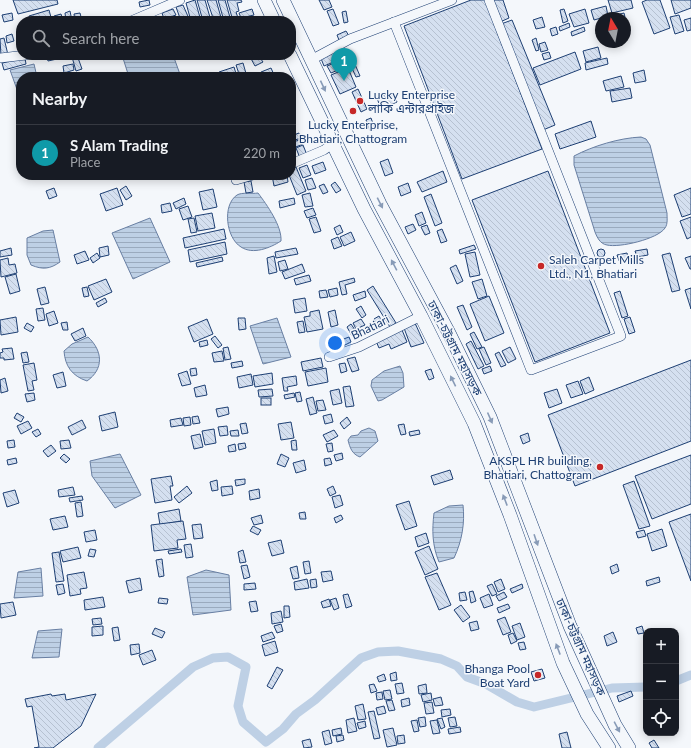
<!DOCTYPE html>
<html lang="en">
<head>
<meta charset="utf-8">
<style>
	body { margin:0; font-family:Lato,"Noto Sans Bengali",sans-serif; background:#20242c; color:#f1f3f6 }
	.controls { position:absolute; right:12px; bottom:12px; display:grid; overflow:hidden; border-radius:8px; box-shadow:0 2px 10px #0003 }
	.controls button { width:36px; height:36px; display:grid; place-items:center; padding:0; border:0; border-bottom:1px solid #363941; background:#171b24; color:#f1f3f6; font:20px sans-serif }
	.compass { position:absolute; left:595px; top:12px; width:36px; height:36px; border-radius:50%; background:#171b24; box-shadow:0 2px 10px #0003; rotate:350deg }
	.you { position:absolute; left:335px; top:343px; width:14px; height:14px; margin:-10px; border:3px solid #fff; border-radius:50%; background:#1a73e8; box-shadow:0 0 0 6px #1a73e833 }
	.badge { display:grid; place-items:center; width:26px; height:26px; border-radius:50%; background:#8c9099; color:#fff; font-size:13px; font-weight:700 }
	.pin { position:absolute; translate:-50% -33px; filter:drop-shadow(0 1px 2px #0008) }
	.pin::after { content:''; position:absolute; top:21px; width:14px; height:12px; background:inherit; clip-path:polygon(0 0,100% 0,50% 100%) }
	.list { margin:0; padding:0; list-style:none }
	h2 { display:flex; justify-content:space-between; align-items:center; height:52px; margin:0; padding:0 16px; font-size:17px }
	h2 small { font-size:13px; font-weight:400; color:#9ea1a6 }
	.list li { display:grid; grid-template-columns:26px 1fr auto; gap:12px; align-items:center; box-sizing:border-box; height:56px; padding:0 16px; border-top:1px solid #363941 }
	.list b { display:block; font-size:15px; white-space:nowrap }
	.list p { margin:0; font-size:13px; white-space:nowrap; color:#9ea1a6 }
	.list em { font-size:13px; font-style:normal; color:#9ea1a6 }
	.icon { flex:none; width:22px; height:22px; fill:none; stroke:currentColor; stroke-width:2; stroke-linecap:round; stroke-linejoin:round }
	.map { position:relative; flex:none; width:691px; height:748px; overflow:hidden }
	.search { position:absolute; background:#171b24; box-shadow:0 2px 10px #0003; left:16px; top:16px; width:280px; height:44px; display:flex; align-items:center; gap:10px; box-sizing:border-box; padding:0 14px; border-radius:16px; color:#9ea1a6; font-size:15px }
	.panel { position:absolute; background:#171b24; box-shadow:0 2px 10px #0003; left:16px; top:72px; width:280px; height:108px; border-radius:16px }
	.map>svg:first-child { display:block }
	.water { fill:url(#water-rules); stroke:#687fa3 }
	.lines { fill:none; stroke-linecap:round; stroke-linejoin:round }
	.canal { stroke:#bed0e5; stroke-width:9 }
	.building { fill:url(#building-back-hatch); stroke:#1d3f73 }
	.minor-casing { stroke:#1d3f73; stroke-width:10 }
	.highway-casing { stroke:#1d3f73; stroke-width:14 }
	.minor { stroke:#f4f7fb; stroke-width:9 }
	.highway { stroke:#f4f7fb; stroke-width:13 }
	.oneway { fill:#889bb7 }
	.poi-dot { fill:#c62828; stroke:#f4f7fb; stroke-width:1.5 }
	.labels { text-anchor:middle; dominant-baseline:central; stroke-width:3; stroke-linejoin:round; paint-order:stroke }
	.poi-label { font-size:12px; fill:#1d3f73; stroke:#f4f7fb; text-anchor:start }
	.street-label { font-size:12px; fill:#1d3f73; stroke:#f4f7fb }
</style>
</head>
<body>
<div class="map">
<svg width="691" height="748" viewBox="0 0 691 748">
	<defs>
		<pattern id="water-rules" width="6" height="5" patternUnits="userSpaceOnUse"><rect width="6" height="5" fill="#bed0e5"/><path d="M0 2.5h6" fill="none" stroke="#9aaabe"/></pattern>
		<pattern id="building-back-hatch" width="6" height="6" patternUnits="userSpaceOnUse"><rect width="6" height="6" fill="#d5e0f0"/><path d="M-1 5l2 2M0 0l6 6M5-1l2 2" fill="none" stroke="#b6c1d1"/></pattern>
	</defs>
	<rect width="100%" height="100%" fill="#f4f7fb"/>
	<g class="water">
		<polygon points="122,55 173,55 181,77 129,77"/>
		<polygon points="34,64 37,77 21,77 21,95 19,95 10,70"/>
		<path d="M 641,137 L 646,139 L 650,145 L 667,213 C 667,218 668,224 665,228 C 658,239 619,248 607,245 C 600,244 597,237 595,232 L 574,165 L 574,156 C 593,146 619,138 641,137 Z"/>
		<path d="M 258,193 C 267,205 282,226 281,241 C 270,248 253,255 241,247 C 226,238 222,205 237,195 C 242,192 252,194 258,193 Z"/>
		<polygon points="150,218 170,262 133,279 112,233"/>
		<path d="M 53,230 L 60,262 C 50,269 43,270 31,265 L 27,255 L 27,238 L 43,231 Z"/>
		<polygon points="277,318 291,357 263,364 250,326"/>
		<path d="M 88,337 C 103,351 104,369 87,381 C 72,376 65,366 64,351 L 72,344 Z"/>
		<polygon points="400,366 403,373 404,387 382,400 378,401 371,386 372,380 384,371"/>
		<path d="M 369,428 L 375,431 L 378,441 L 360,457 C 352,454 350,448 348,440 L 351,436 L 358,435 L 361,431 Z"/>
		<polygon points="120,454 141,495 115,508 92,476 90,461"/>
		<path d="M 463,505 C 465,523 462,541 454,558 L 439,562 C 432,545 432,530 434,513 L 449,506 Z"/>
		<polygon points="41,568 43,596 14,598 18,572"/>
		<polygon points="206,570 229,575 231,610 193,615 187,577"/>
		<polygon points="62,629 59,657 32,658 38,631"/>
	</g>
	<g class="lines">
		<g class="canal">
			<polyline points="676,681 691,675"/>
			<polyline points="98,748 193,667 213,658 228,657 246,667 238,706 243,722 266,742 283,729 296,714 315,700 361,658 378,652 398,651 441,659 457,666 467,677 486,684 517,702 534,707 612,688 646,687"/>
		</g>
	</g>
	<g class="building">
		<polygon points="13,0 57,0 58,4 18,14"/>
		<polygon points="149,0 150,5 140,7 139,2"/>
		<polygon points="195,0 201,21 191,21 186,3"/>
		<polygon points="197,0 205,0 211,21 203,21"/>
		<polygon points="207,0 216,0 222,21 214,21"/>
		<polygon points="218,0 225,0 231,21 224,21"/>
		<polygon points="227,0 241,0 242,2 237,3 239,11 236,12 239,21 233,21"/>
		<polygon points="319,0 329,0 332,7 324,10"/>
		<polygon points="471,0 485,0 542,149 462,179 404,26"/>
		<polygon points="492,0 503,0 509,18 500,22"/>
		<polygon points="608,0 631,0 633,8 612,13"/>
		<polygon points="647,0 660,0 670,28 654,34 642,2"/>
		<polygon points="671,0 691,0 691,8 675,14"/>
		<polygon points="183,5 190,21 181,21 176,7"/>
		<polygon points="606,6 608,16 594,20 591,10"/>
		<polygon points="173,9 176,15 164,19 162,13"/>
		<polygon points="252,9 254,15 241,18 239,13"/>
		<polygon points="333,9 339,24 333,26 327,11"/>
		<polygon points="564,9 568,21 563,23 560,10"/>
		<polygon points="585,9 589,23 574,27 569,14"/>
		<polygon points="49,10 52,21 31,21 29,16"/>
		<polygon points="70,11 72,21 66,21 65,13"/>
		<polygon points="346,11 348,22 344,23 342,12"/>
		<polygon points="12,13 13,20 4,22 2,15"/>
		<polygon points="80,13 82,21 75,21 74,14"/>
		<polygon points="624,13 625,17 613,18 612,16"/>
		<polygon points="61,14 63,21 55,21 54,16"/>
		<polygon points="679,15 684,31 675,34 670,17"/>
		<polygon points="542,17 545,27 536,29 533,20"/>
		<polygon points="691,18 691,30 687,31 684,20"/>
		<polygon points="512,20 555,125 543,130 501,24"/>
		<polygon points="569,23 570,27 560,31 559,27"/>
		<polygon points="556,27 558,34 552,36 550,29"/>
		<polygon points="584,27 585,31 572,36 571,32"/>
		<polygon points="346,31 349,36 339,40 337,35"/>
		<polygon points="12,34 14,41 7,43 6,36"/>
		<polygon points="4,38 8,55 1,56 0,39"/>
		<polygon points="536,38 539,50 536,51 532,40"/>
		<polygon points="545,42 548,50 541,52 539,44"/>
		<polygon points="598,47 601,58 586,62 583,51"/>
		<polygon points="338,48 343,58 324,66 320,56"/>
		<polygon points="549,52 551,58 544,60 542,54"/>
		<polygon points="575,52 581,69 540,85 533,68"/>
		<polygon points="46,55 56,55 57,59 48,61"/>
		<polygon points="77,55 82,69 76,71 72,57"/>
		<polygon points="249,55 258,55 263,62 255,66"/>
		<polygon points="25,58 26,64 4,70 2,63"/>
		<polygon points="607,58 608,64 586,70 585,63"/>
		<polygon points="342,60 345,67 331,73 327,66"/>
		<polygon points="354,62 360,76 356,77 350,64"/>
		<polygon points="243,63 247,77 240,77 236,65"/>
		<polygon points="73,64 74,70 64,73 63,66"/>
		<polygon points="234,67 237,77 220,77 219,72"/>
		<polygon points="271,68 275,77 264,77 261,72"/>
		<polygon points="348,68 356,87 340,94 331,75"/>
		<polygon points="644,70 646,81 635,83 633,73"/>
		<polygon points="621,76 624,87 606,91 603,81"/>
		<polygon points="630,88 632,98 612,102 610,91"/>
		<polygon points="358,89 367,109 361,112 352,92"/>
		<polygon points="384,95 386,98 394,95 397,102 381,109 377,98"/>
		<polygon points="371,118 375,129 370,131 366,120"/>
		<polygon points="291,119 295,133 291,134"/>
		<polygon points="591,121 596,137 560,149 555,134"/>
		<polygon points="299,133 301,138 292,141 291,136"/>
		<polygon points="303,138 305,143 296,147 294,142"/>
		<polygon points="303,145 307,155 300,158 296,148"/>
		<polygon points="388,159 393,173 385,176 380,162"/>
		<polygon points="323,162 326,170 315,174 312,166"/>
		<polygon points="307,165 311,175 303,178 299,168"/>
		<polygon points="296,167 306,191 297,195 289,175 291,175 291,169"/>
		<polygon points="443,171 447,182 422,192 417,182"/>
		<polygon points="548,171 610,333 535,362 472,200"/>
		<polygon points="272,175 287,175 288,182 274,186"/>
		<polygon points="312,178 316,188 308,190 305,180"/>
		<polygon points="251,181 253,192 246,193 244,182"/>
		<polygon points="335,182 341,190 336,193 331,185"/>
		<polygon points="408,183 411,192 401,196 398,187"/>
		<polygon points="324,184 328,192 323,194 319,186"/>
		<polygon points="126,186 132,196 126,200 120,190"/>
		<polygon points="54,188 57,196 49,199 46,191"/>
		<polygon points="117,188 123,205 106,211 100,194"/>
		<polygon points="691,188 691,214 682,217 674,195"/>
		<polygon points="213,189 217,207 203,210 199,192"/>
		<polygon points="310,193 313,206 305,207 302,195"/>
		<polygon points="431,194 442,223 435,226 424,197"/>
		<polygon points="184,198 186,204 176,209 173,203"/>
		<polygon points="294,198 295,204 280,208 279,201"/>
		<polygon points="170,203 172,211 162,213 161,205"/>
		<polygon points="188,206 192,217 183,220 179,209"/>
		<polygon points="313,208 316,215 307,218 304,211"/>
		<polygon points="422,212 426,223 419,226 415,215"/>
		<polygon points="212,213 215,228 198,231 195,216"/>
		<polygon points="316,217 321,231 314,233 309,219"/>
		<polygon points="691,217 691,237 687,239 680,221"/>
		<polygon points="194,218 197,232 191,233 188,219"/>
		<polygon points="413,224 416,230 408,234 405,227"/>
		<polygon points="340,225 343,232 337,235 334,228"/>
		<polygon points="427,225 430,233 425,235 421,227"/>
		<polygon points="224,229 226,239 185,248 183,238"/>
		<polygon points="442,229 447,241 441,243 437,231"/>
		<polygon points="351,232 355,241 344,246 340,237"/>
		<polygon points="338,237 342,246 334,249 331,240"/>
		<polygon points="225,242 227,254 190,262 188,250"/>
		<polygon points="474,245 476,249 460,254 459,250"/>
		<polygon points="108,246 109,255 100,257 99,248"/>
		<polygon points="11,248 12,255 0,257 0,251"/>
		<polygon points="296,248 298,254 276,258 275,252"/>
		<circle cx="601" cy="253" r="4"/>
		<polygon points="647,249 648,255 637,257 635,251"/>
		<polygon points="85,251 89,260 77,264 74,255"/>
		<polygon points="475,252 480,275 470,277 465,254"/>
		<polygon points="97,253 100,258 93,263 90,258"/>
		<polygon points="627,253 629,259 619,261 617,255"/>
		<polygon points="670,253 680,290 672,292 662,255"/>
		<polygon points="274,256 277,272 269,274 267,258"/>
		<polygon points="691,256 691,269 690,269 685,258"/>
		<polygon points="222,257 223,261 197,267 196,263"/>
		<polygon points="8,258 9,265 15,264 17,273 1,277 0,260"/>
		<polygon points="285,260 288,269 280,271 278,262"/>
		<polygon points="302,264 305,272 285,279 282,272"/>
		<polygon points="456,265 463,281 457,284 450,268"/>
		<polygon points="16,274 20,291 10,294 5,277"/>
		<polygon points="309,275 311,281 296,285 294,279"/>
		<polygon points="354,278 355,282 345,285 347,294 342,295 339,282"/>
		<polygon points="106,279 112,292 94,300 88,286"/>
		<polygon points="482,279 487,296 478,299 472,282"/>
		<polygon points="373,286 396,323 390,327 367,290"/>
		<polygon points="45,287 49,303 41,305 37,289"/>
		<polygon points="87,287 89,296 84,297 82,288"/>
		<polygon points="337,288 338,295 330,297 328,290"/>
		<polygon points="691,288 691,309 685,290"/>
		<polygon points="326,290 328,297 320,298 319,291"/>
		<polygon points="365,291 366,297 355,301 353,295"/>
		<polygon points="620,291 628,316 622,318 614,293"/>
		<polygon points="489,296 504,333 485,341 470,304"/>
		<polygon points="105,298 107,302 98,307 96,303"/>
		<polygon points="305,298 307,311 295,313 293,300"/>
		<polygon points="463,305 472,327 467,330 457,307"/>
		<polygon points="361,306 366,315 362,318 356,309"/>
		<polygon points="43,308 45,320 38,321 36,309"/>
		<polygon points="319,310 323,329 307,332 304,317 310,316 310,312"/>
		<polygon points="335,310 338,325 331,327 328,312"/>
		<polygon points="54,311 58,323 49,326 46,314"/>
		<polygon points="379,316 384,325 379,328 374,319"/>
		<polygon points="16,317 18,332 1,335 0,320"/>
		<polygon points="630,317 635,332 629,334 624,319"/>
		<polygon points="238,318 245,318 246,329 239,330"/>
		<polygon points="207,319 213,334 194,342 188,327"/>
		<polygon points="361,319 365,325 356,329 353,323"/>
		<polygon points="303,321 305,332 299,333 297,322"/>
		<polygon points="67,322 68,330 63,330 61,323"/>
		<polygon points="27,323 34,327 31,332 24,328"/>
		<polygon points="415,323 424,343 411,347 404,328"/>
		<polygon points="351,324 357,333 352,336 347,327"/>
		<polygon points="367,327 369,332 359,337 357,332"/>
		<polygon points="83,328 86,336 75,341 71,334"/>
		<polygon points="402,330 407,342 391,349 389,344 379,348 376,341"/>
		<polygon points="474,332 482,347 477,349 470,334"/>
		<polygon points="215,336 222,345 218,348 211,339"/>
		<polygon points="349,337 351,342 343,346 341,340"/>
		<polygon points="207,340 208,345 200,347 199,342"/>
		<polygon points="471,341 484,366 478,369 466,344"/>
		<polygon points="228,347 231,359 225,360 223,348"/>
		<polygon points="484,347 491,363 486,365 479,349"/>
		<polygon points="510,347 516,359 508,363 502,351"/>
		<polygon points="12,348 14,359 4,360 4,358 0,358 0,353 3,352 2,349"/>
		<polygon points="222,351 224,361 214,362 212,353"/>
		<polygon points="27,352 29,362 23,363 21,353"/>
		<polygon points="499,352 506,365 501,367 495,354"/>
		<polygon points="355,357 359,370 352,372 347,359"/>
		<polygon points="321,358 323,367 303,371 301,362"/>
		<polygon points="691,360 691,441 575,486 548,415"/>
		<polygon points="242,361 243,366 232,368 231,363"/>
		<polygon points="34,363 37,380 32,381 34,390 28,391 23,365"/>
		<polygon points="345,363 347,371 341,373 339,364"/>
		<polygon points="490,366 492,371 484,374 482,369"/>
		<polygon points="196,368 197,375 191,376 190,369"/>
		<polygon points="326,368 328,382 308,386 305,372"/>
		<polygon points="431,369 434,378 429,380 425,371"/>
		<polygon points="187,371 191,384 182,386 178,374"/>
		<polygon points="63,372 66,386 57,388 53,375"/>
		<polygon points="272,373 273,384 255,387 253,376"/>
		<polygon points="251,374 253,385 239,388 237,377"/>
		<polygon points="296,376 297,385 287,387 288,391 284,391 282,378"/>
		<polygon points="589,377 594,390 585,394 580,381"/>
		<polygon points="5,378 8,391 1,393 0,380"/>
		<polygon points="578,381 583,394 571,398 566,385"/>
		<polygon points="205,385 207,395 196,397 194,388"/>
		<polygon points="350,386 354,406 346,407 343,387"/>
		<polygon points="272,389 273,396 259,397 258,390"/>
		<polygon points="339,389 342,403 333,405 330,391"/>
		<polygon points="557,389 562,403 549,408 544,393"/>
		<polygon points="300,392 302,401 297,402 295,393"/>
		<polygon points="34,393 35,400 27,402 25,394"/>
		<polygon points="294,393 295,397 285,399 284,395"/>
		<polygon points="313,397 317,413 310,415 306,399"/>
		<rect x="261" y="398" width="10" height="7"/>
		<polygon points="323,400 326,410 318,411 316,401"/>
		<polygon points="228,407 229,414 218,417 216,409"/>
		<polygon points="115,412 118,427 102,431 99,416"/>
		<polygon points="17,413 24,417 21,422 14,418"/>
		<polygon points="331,414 333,422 325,424 323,416"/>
		<polygon points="198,416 200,423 193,424 192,417"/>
		<polygon points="190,417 191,425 184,426 183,418"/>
		<polygon points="347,417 351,423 344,429 340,423"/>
		<polygon points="181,418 183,425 171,427 170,420"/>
		<polygon points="82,420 86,428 72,435 68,427"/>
		<polygon points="28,421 32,428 21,434 17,426"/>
		<polygon points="291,422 294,438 281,440 278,424"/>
		<polygon points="246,423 248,433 242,434 240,424"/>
		<polygon points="404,424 406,434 401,435 398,425"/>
		<polygon points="227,426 228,435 220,436 218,427"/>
		<polygon points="38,429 41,434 36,437 32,432"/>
		<polygon points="214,429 216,443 205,445 202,431"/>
		<polygon points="238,430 239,436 231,436 230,431"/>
		<polygon points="334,430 338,436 327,442 323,435"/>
		<polygon points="419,430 420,434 410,436 409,432"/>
		<polygon points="528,433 530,441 523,444 520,436"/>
		<polygon points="200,434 203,447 194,449 191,436"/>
		<polygon points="14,440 15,447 8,448 7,441"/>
		<polygon points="69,440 71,448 61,449 60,441"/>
		<polygon points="296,440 297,450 292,450 291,441"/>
		<polygon points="245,443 246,448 239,450 238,444"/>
		<polygon points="332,443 333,451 328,452 326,444"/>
		<polygon points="235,444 236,451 229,452 228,446"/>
		<polygon points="51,445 56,451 48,457 43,451"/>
		<polygon points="342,453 343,459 336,461 334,455"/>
		<polygon points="64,454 70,459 66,463 60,458"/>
		<polygon points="281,454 289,458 285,467 277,464"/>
		<polygon points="691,455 691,504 652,519 635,476"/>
		<polygon points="16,458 17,463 8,465 7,460"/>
		<polygon points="330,458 332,464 325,466 324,459"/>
		<polygon points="304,460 306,470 296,473 293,463"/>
		<polygon points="450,470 453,479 434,485 431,476"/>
		<polygon points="171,476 173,486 170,486 172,500 155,503 151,479"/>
		<polygon points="245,479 245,484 236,486 235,480"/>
		<polygon points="217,480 218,490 212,491 210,482"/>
		<polygon points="634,481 650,526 639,529 623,485"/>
		<polygon points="187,486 192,493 179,503 174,497"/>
		<polygon points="232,486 233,494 222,496 221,487"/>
		<polygon points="333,486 336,493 330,496 327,489"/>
		<polygon points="73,487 75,495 59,497 58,490"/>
		<polygon points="259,489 260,498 250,500 249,491"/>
		<polygon points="15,490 19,503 7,507 3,493"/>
		<polygon points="340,495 343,505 335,508 332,497"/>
		<polygon points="82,496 83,500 70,502 69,498"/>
		<polygon points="409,501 417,526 405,530 396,505"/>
		<polygon points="81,502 83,516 77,517 75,503"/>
		<polygon points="179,509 181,521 160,525 158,513"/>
		<polygon points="305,512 306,519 300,519 299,513"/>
		<polygon points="691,514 691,581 669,522"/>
		<polygon points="261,515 263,523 254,525 251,518"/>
		<polygon points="341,515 343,519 336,523 334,518"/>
		<polygon points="65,516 68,527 53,530 50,519"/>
		<polygon points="183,521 186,539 177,540 178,548 154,551 151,525"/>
		<polygon points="201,524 203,538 194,539 192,525"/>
		<polygon points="253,526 261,530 258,535 250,531"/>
		<polygon points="662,529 667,546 652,551 647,534"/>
		<polygon points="95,530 97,540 86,542 84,532"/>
		<polygon points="644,530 646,536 638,538 636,532"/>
		<polygon points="426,533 429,543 418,547 415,537"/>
		<polygon points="281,540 284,553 272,556 268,543"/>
		<polygon points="191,544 193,557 186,558 184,545"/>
		<polygon points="429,546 438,569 425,575 415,552"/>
		<polygon points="78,547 81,558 63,562 60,551"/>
		<polygon points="90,549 96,550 94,557 88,556"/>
		<polygon points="181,549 182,552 169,554 168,551"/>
		<polygon points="243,550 246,562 240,563 238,552"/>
		<polygon points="59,552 64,581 56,582 52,553"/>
		<polygon points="162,559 164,576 159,577 156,560"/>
		<polygon points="309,561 311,573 305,574 303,562"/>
		<polygon points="617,564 619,571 612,574 610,567"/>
		<polygon points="247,565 250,577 244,579 241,566"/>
		<polygon points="297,566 299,578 293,579 290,568"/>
		<polygon points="331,571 333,580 323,582 321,572"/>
		<polygon points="84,572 87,588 80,589 81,594 70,596 67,575"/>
		<polygon points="437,573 451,605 439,610 425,577"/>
		<polygon points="659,577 660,582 647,586 646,581"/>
		<polygon points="140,578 142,590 129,593 126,581"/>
		<polygon points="307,579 309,588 295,590 294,582"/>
		<polygon points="316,579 317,587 311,588 310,580"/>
		<polygon points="501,579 505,589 498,592 494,582"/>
		<polygon points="255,583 256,589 244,590 244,584"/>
		<polygon points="63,584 65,593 58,595 56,585"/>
		<polygon points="492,584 497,594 492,596 487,586"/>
		<polygon points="522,584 523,588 512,593 510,589"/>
		<polygon points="473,591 476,601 471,603 469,592"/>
		<polygon points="465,592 467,600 460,601 459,593"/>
		<polygon points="504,592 507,597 499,601 496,596"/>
		<polygon points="348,594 352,606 346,608 343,595"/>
		<polygon points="489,594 493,605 484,608 480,598"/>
		<polygon points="103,597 105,607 85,610 84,600"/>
		<polygon points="159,598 168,599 167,604 158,603"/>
		<polygon points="336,598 339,608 334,610 330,600"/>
		<polygon points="329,599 331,606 323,608 321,602"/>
		<polygon points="256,601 258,611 251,612 249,602"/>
		<polygon points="13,602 16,615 1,618 0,604"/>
		<polygon points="508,604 510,608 499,613 497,608"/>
		<polygon points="461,605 470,617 463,622 454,610"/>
		<polygon points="284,606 289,606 290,617 284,618"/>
		<polygon points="281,611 283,622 272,624 271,613"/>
		<polygon points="505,617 511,632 503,635 497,620"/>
		<polygon points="101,618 102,624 93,625 92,619"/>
		<polygon points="477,621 479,629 471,631 469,623"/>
		<polygon points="520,623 525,637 517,640 512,626"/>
		<polygon points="281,624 283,631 277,633 274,626"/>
		<polygon points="103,626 103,635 92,636 92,627"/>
		<polygon points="642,626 644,633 638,634 636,628"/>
		<polygon points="118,627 120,640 114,641 112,628"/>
		<polygon points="155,628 165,632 162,638 152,634"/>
		<polygon points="272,632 275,638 263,642 261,636"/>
		<polygon points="613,632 617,642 607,646 604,636"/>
		<polygon points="513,633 517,641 511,644 508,635"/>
		<polygon points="275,641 278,652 265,656 262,645"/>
		<polygon points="524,642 526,649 520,650 518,643"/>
		<polygon points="139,644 140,653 131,655 130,645"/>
		<polygon points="152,650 156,660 143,665 139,655"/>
		<polygon points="277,667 283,670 272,689 267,686"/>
		<polygon points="542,669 545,678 534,681 531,672"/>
		<polygon points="396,672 397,680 391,681 390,674"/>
		<polygon points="384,674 386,680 379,682 377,677"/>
		<polygon points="402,683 404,693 397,694 395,684"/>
		<polygon points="374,684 377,691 371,693 369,685"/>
		<polygon points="426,684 427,693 419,694 418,686"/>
		<polygon points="390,690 392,699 385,700 383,691"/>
		<polygon points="631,691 633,696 619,702 617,696"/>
		<polygon points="382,692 383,699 377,700 376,693"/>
		<polygon points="431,693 432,700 423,702 421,695"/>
		<polygon points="51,694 52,696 65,694 66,700 96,694 81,726 53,748 34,748 39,747 32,706 27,707 25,699"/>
		<polygon points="441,697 443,705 435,706 433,699"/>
		<polygon points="409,698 410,705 402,707 401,700"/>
		<polygon points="392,700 395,710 389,711 386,701"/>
		<polygon points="432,702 434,713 426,714 424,703"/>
		<polygon points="363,704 366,719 358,720 355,706"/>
		<polygon points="384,706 386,713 378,715 376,708"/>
		<polygon points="450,709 451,715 442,717 441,710"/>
		<polygon points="374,711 380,738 374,739 368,712"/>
		<polygon points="425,717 426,726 420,727 418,718"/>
		<polygon points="455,717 457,726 450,727 448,718"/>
		<polygon points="354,718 357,731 348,733 346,720"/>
		<polygon points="442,718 445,727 441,729 437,719"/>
		<polygon points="417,720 419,731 414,732 411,721"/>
		<polygon points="437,720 440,733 433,734 430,721"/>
		<polygon points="365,721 366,727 359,729 357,723"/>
		<polygon points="460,727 461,732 449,734 448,729"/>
		<polygon points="341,728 342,734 333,736 332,730"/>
		<polygon points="393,728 397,745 387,747 383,730"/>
		<polygon points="329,730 332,743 325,745 322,732"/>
		<polygon points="567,732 571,748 562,748 559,734"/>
		<polygon points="343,735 344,740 337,742 336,736"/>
		<polygon points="404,735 405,743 398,744 397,736"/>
		<polygon points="310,739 312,747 304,748 302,741"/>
		<polygon points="654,740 659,748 652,748 649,743"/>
	</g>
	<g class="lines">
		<g class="minor-casing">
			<g id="minor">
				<polyline points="131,21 180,0"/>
				<polyline points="394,22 531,370 621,336 489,0"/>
				<polyline points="0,58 26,55"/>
				<polyline points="311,60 350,39 452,0"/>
				<polyline points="291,164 324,150 332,144"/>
				<polyline points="236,180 253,175"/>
				<polyline points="329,357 359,347 421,316"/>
			</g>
		</g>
		<g class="highway-casing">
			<g id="highway">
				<polyline points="264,0 274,21"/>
				<polyline points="283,0 380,204 449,333 490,417 570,626 615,725 629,748"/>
				<polyline points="290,55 364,209 421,316 474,423 510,515 563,663 587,714 609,748"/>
			</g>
		</g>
		<use href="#minor" class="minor"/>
		<use href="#highway" class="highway"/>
	</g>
	<defs><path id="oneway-solid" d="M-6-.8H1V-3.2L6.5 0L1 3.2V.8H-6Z"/></defs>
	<g class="oneway">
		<use href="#oneway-solid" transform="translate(323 86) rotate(65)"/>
		<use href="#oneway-solid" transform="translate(380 203) rotate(63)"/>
		<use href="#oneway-solid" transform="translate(394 265) rotate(-118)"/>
		<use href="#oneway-solid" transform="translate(453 381) rotate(-116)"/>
		<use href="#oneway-solid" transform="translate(490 418) rotate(66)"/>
		<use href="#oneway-solid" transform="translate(505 500) rotate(-111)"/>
		<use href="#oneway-solid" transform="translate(536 540) rotate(71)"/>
		<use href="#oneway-solid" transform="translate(558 649) rotate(-111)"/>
		<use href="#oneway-solid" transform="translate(617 727) rotate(62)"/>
	</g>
	<g class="poi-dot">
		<circle cx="360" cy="101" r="4"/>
		<circle cx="353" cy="111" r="4"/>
		<circle cx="541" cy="266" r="4"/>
		<circle cx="600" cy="467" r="4"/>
		<circle cx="538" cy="675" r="4"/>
	</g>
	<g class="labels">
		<g class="poi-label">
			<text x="368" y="94">Lucky Enterprise<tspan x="368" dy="14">লাকি এন্টারপ্রাইজ</tspan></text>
			<text x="353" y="124" text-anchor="middle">Lucky Enterprise,<tspan x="353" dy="14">Bhatiari, Chattogram</tspan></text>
			<text x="549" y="259">Saleh Carpet Mills<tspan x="549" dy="14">Ltd., N1, Bhatiari</tspan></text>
			<text x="592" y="460" text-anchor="end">AKSPL HR building,<tspan x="592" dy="14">Bhatiari, Chattogram</tspan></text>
			<text x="530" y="668" text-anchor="end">Bhanga Pool<tspan x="530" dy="14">Boat Yard</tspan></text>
		</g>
		<g class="street-label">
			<text transform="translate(370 327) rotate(-26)">Bhatiari</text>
			<text transform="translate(455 348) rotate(63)">ঢাকা-চট্টগ্রাম মহাসড়ক</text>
			<text transform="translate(581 647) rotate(66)">ঢাকা-চট্টগ্রাম মহাসড়ক</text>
		</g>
	</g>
</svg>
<div class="controls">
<button>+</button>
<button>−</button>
<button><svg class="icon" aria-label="locate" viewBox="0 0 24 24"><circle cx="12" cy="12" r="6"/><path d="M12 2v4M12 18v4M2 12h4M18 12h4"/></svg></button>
</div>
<svg class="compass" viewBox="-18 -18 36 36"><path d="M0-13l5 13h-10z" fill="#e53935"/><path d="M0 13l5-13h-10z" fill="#9ea1a6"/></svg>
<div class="you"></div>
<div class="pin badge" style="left:344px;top:81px;background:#0f9aa8">1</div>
<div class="search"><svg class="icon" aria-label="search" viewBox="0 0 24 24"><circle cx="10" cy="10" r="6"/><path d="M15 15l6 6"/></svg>Search here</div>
<section class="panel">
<h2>Nearby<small></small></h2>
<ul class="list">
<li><span class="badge" style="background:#0f9aa8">1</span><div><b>S Alam Trading</b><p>Place</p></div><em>220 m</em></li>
</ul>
</section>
</div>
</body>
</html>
